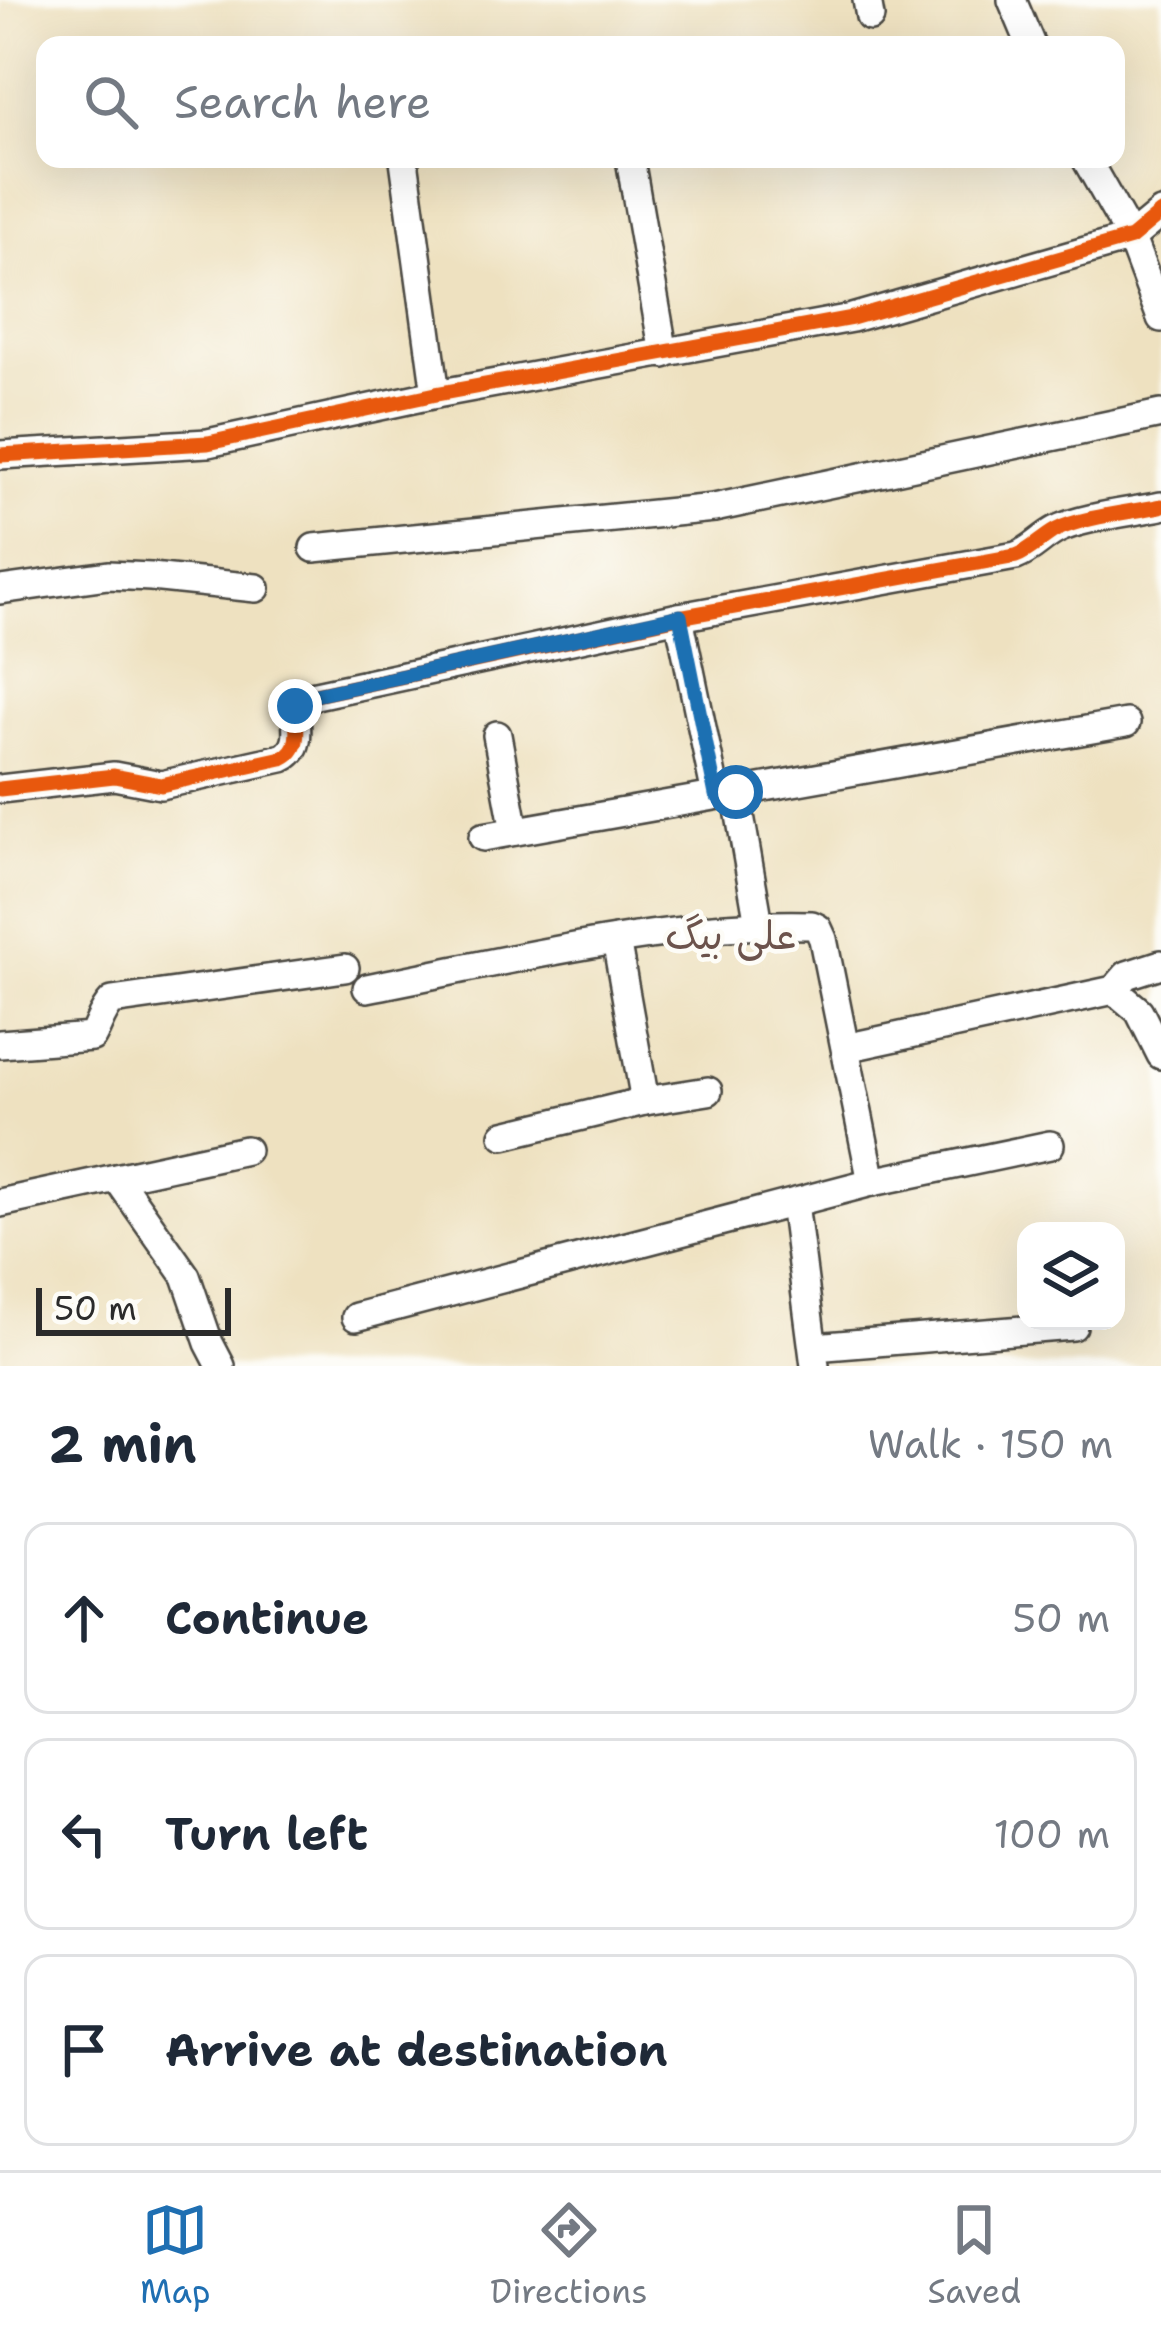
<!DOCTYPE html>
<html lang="en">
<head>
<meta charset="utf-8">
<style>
	body { margin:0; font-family:"Shantell Sans","Playpen Sans Arabic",sans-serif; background:#f2f2f3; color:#1f2937 }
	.controls { position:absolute; right:36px; bottom:36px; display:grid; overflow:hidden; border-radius:24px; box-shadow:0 12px 48px #0002 }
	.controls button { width:108px; height:108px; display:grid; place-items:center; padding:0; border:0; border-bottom:3px solid #e0e1e3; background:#fff; color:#1f2937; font:60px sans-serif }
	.scale { position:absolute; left:36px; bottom:30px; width:195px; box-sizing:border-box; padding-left:12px; border:6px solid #2b2b2b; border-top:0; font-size:33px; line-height:42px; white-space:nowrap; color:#2b2b2b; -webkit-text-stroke:9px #fdfcf7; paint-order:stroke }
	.stop { position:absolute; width:36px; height:36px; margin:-27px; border:9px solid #1f6fb2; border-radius:50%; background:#fff }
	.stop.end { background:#1f6fb2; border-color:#fff; box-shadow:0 3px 12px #0008 }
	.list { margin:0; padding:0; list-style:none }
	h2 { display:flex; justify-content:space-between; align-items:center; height:156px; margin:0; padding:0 48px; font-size:51px }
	h2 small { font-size:39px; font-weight:400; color:#747a83 }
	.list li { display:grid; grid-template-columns:78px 1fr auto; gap:36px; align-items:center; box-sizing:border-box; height:192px; margin:0 24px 24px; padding:0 24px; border:3px solid #e0e1e3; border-radius:24px }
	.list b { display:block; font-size:45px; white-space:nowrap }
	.list em { font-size:39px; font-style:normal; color:#747a83 }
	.icon { flex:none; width:66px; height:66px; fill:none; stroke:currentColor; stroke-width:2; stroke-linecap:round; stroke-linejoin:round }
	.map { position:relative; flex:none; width:1161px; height:1366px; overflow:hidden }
	.search { position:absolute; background:#fff; box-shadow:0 12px 48px #0002; left:36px; right:36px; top:36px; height:132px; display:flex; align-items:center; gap:30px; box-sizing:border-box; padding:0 42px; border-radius:24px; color:#747a83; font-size:45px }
	.sheet { height:804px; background:#fff }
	nav { display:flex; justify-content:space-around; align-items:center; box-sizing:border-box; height:168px; border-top:3px solid #e0e1e3; background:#fff; font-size:33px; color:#747a83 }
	nav a { display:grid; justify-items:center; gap:6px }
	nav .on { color:#1f6fb2 }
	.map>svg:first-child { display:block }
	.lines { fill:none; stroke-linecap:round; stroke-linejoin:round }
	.minor-casing { stroke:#484641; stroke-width:32 }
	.minor { stroke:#fff; stroke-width:27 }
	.cycleway-casing { stroke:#fdfcf7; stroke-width:22 }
	.cycleway { stroke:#e8590c; stroke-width:15 }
	.route { stroke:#1f6fb2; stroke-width:15 }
	.labels { text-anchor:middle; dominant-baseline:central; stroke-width:9; stroke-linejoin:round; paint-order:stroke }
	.quarter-label { font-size:39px; fill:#6c534c; stroke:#fdfcf7 }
</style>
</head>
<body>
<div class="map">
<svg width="1161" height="1366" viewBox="0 0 1161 1366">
	<rect width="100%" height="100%" fill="#fdfcf7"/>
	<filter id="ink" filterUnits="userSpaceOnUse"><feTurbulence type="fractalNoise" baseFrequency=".00833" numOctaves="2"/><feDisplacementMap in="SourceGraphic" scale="24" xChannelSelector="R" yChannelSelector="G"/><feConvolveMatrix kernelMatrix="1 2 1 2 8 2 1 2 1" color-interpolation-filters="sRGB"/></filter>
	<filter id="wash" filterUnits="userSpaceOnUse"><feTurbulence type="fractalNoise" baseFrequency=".004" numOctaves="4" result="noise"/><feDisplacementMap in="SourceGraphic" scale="48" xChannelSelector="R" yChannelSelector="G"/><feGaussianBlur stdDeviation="2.7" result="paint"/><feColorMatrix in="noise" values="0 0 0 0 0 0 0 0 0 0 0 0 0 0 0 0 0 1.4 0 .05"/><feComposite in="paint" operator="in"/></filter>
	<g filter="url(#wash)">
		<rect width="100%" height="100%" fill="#eee1c0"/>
	</g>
	<g filter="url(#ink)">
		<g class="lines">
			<g class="minor-casing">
				<g id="minor">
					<polyline points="867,0 870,17"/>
					<polyline points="1012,0 1031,45"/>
					<polyline points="630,159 664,354"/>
					<polyline points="1086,159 1131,238 1161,318"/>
					<polyline points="404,160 436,394"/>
					<polyline points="0,455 208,443 436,394 852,318 1131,238 1161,213"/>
					<polyline points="314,548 714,508 1161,414"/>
					<polyline points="0,590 108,575 151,577 256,588"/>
					<polyline points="679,617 716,795"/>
					<polyline points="497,735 515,831"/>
					<path d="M 0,789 L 114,776 L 161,785 L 282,758 C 303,749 296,725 295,706 L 311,696 L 679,617 L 1016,556 C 1032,550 1041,538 1056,530 C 1081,517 1132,512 1161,506"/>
					<polyline points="736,792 759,924"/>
					<polyline points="483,837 1126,723"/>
					<polyline points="616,940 645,1101"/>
					<path d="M 367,988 C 513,960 663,921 812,925 L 818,928 L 823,939 L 872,1182"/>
					<polyline points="1114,990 1139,1011 1161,1055"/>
					<path d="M 0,1044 L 92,1037 C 99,1025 102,1011 112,1001 L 345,968"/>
					<polyline points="850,1047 1114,990 1127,975 1161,964"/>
					<polyline points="504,1135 645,1101 708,1091"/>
					<polyline points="117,1178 186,1276 209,1343 221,1366"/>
					<polyline points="0,1203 246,1150"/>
					<polyline points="794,1203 815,1366"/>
					<polyline points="356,1317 872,1182 1050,1145"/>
					<polyline points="814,1347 1073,1326"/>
				</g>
			</g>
			<use href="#minor" class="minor"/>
			<g class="cycleway-casing">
				<g id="cycleway">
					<polyline points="0,455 208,443 436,394 852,318 1131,238 1161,213"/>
					<path d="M 0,789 L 114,776 L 161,785 L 282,758 C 303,749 296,725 295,706 L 311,696 L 679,617 L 1016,556 C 1032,550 1041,538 1056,530 C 1081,517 1132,512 1161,506"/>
				</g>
			</g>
			<use href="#cycleway" class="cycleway"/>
		</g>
	</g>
	<g class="lines" filter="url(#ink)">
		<polyline class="route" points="295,706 311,696 680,616 716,795 736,792"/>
	</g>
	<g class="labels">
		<g class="quarter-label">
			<text x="731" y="935">علی بیگ</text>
		</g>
	</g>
</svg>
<div class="controls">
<button><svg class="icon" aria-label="layers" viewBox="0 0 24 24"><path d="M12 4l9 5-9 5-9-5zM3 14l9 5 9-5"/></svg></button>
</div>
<div class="scale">50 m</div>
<div class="stop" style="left:736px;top:792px"></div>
<div class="stop end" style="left:295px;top:706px"></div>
<div class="search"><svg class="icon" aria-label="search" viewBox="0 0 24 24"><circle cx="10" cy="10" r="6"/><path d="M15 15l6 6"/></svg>Search here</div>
</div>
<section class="sheet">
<h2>2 min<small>Walk · 150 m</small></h2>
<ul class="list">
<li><svg class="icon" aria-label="ahead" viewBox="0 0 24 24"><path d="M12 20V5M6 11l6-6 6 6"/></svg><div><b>Continue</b></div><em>50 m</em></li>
<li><svg class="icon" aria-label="left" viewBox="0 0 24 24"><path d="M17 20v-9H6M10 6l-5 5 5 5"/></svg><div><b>Turn left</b></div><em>100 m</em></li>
<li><svg class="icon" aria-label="arrive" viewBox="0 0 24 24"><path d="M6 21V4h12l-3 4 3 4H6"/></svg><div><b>Arrive at destination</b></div></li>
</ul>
</section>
<nav>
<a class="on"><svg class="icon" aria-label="map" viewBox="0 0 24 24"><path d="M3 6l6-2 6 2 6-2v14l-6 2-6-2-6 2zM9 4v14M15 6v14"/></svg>Map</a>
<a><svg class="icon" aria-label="directions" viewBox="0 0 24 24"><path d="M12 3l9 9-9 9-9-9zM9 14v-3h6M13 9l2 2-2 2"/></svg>Directions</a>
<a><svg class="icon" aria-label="saved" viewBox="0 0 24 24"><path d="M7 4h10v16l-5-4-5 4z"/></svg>Saved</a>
</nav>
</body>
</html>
